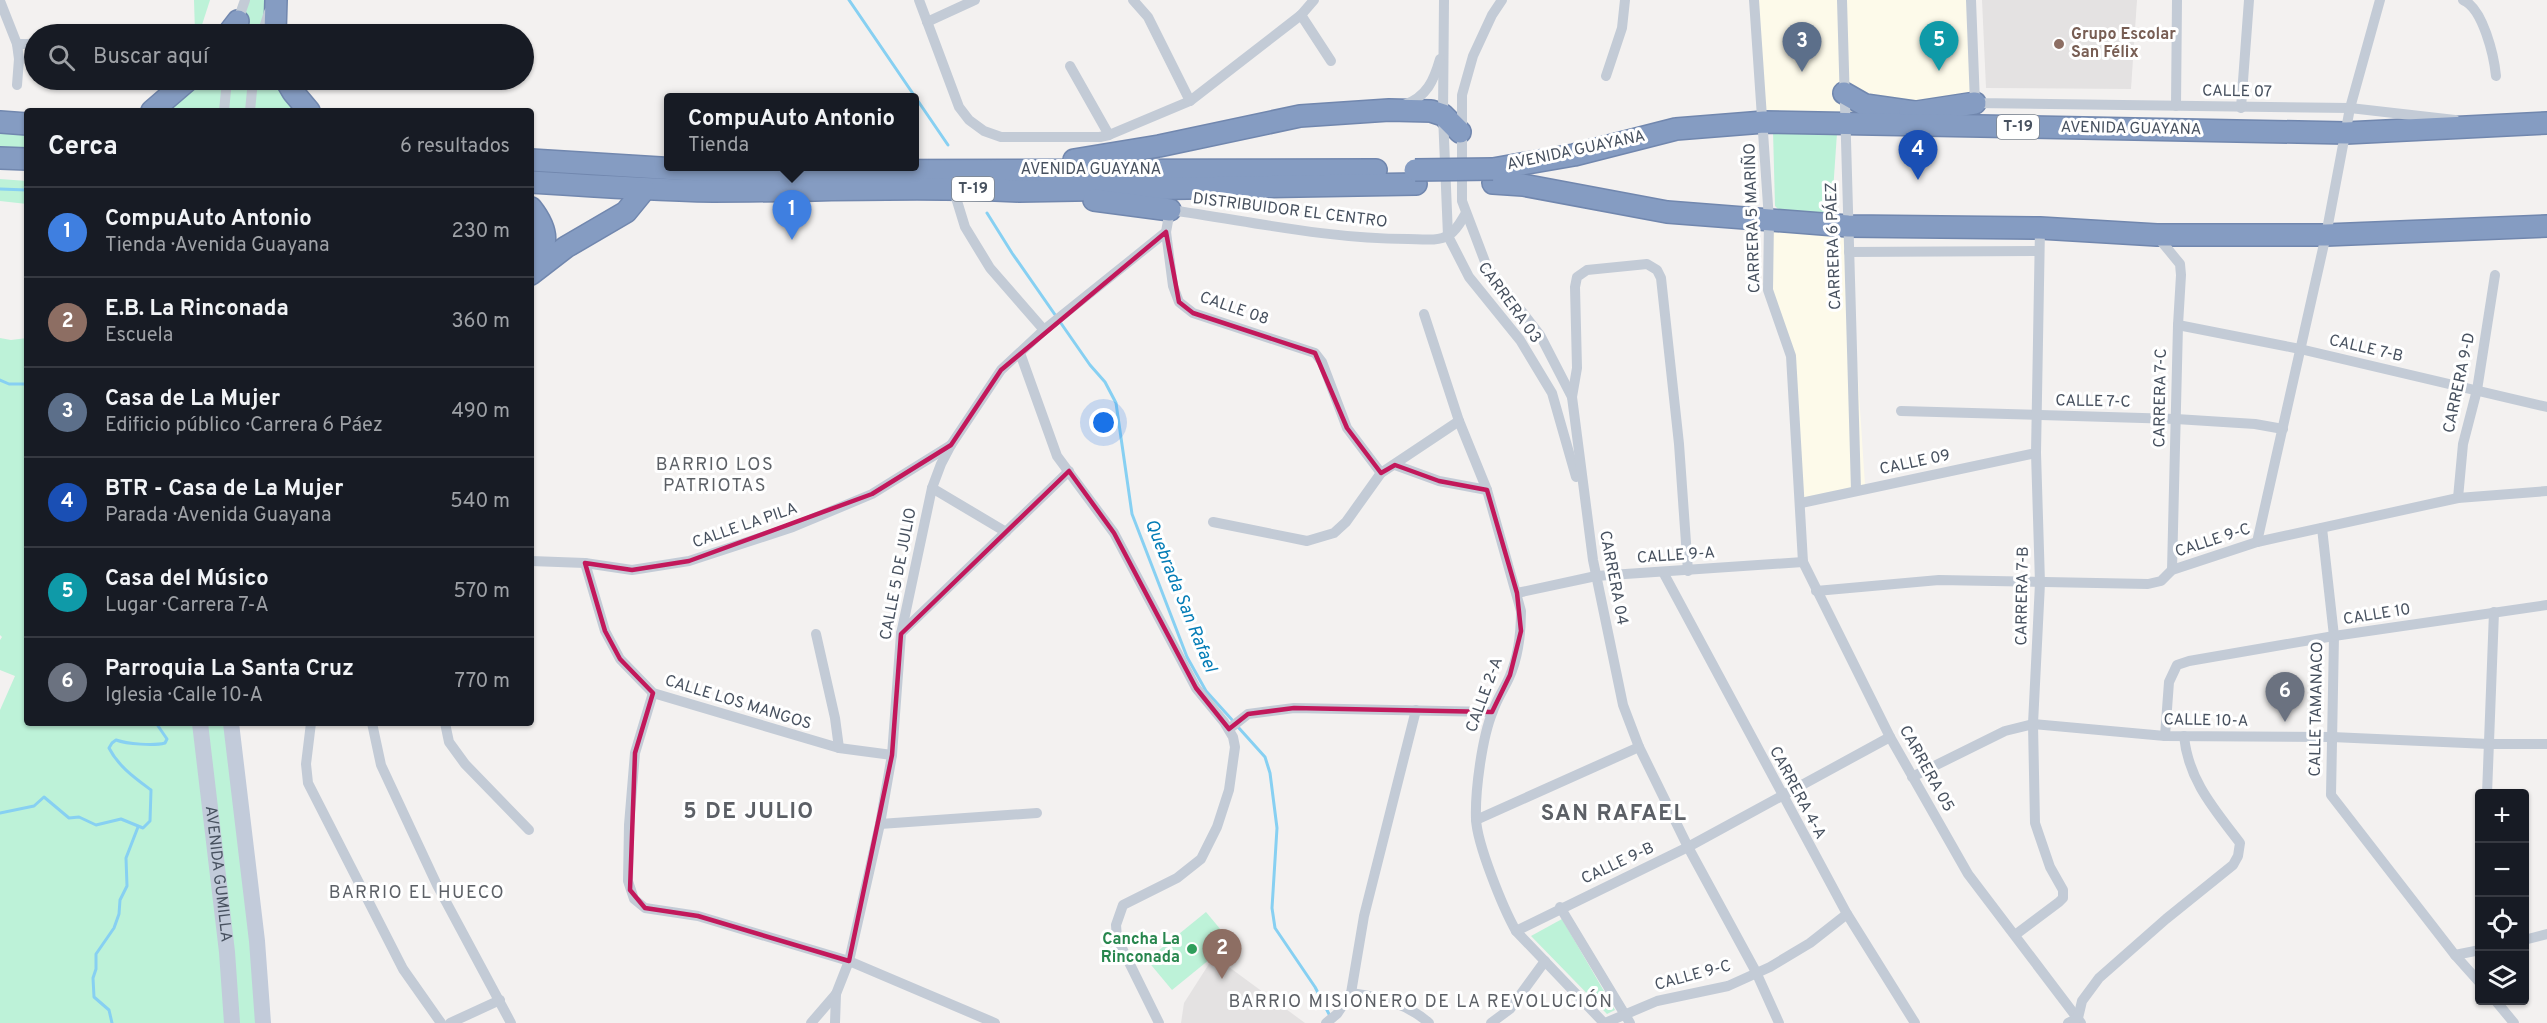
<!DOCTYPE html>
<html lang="es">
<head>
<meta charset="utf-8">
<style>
	body { margin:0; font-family:Overpass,sans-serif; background:#20242c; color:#f1f3f6 }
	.controls { position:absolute; right:18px; bottom:18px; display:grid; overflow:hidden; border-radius:6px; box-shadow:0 2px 4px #0004 }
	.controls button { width:54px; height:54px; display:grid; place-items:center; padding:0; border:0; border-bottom:2px solid #363941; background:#171b24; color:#f1f3f6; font:30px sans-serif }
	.you { position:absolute; left:1104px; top:423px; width:21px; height:21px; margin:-15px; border:4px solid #fff; border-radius:50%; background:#1a73e8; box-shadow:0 0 0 9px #1a73e833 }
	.badge { display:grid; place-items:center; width:39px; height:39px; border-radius:50%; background:#7c3aed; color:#fff; font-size:20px; font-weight:700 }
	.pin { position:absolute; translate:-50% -50px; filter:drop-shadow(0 2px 3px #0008) }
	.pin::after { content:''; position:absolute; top:32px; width:21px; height:18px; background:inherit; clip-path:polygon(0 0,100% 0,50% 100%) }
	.popup { position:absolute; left:664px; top:93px; width:255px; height:78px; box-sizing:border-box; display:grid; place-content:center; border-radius:6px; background:#171b24; filter:drop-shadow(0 2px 4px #0005); font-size:20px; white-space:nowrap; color:#9ea1a6 }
	.popup b { font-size:22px; color:#f1f3f6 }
	.popup::after { content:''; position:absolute; left:50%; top:100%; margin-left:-12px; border:12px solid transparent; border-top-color:#171b24 }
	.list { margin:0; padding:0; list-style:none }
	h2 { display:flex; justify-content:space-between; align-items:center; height:78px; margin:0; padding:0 24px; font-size:26px }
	h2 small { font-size:20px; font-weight:400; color:#9ea1a6 }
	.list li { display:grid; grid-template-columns:39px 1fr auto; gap:18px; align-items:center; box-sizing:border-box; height:90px; padding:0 24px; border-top:2px solid #363941 }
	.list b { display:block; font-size:22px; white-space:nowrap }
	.list p { margin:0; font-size:20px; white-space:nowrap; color:#9ea1a6 }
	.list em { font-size:20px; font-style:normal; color:#9ea1a6 }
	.icon { flex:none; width:33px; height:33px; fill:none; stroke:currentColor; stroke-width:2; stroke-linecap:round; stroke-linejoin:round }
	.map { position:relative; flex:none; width:2547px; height:1023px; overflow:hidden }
	.search { position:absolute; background:#171b24; box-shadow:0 2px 4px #0004; left:24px; top:24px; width:510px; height:66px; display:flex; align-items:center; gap:15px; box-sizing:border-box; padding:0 21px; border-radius:33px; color:#9ea1a6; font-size:22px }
	.panel { position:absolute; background:#171b24; box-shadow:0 2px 4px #0004; left:24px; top:108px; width:510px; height:618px; border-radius:6px }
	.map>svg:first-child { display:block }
	.commercial { fill:#fdfaea }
	.education { fill:#e4e2e2 }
	.green { fill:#bdf2d8 }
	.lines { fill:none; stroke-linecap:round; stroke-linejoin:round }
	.stream { stroke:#87d0f2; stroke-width:3 }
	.highway-casing { stroke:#7187ae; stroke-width:24 }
	.street { stroke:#c3cbd6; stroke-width:10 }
	.secondary { stroke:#c2cbda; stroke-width:16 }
	.highway { stroke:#859cc2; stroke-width:21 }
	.highway-bridge-casing { stroke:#7187ae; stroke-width:24; stroke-linecap:butt }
	.highway-bridge { stroke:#859cc2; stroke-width:21 }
	.marked { fill:none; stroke:#c2185b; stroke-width:4.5; stroke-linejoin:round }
	.education-dot { fill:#8d6e63; stroke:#fff; stroke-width:2 }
	.leisure-dot { fill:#2e9e5b; stroke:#fff; stroke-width:2 }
	.labels { text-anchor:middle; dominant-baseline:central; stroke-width:6; stroke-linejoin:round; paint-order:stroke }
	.shield { fill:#fff; stroke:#7e858f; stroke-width:1.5 }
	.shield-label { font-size:15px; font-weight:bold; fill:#47515f }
	.education-label { font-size:16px; font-weight:bold; fill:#785e54; stroke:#fff; text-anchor:start }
	.street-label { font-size:16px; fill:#47515f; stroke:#fff }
	.leisure-label { font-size:16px; font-weight:bold; fill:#27864d; stroke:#fff; text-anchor:end }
	.neighbourhood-label { font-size:18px; letter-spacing:1.5px; fill:#5c6066; stroke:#fff }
	.water-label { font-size:18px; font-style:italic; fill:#037cb6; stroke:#fff }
	.district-label { font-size:22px; font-weight:bold; letter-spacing:1.5px; fill:#5c6066; stroke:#fff }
</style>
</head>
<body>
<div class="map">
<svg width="2547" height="1023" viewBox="0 0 2547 1023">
	<rect width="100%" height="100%" fill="#f3f1f0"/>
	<g class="commercial">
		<polygon points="1754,0 1971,0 1975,103 1764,122"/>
		<polygon points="1769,220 1848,226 1865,485 1801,503 1791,356 1768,290"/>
	</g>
	<g class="education">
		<polygon points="1982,0 2137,0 2131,89 1986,88"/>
		<polygon points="1214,956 1305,1023 1181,1023 1184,1003"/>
	</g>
	<g class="green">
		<polygon points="194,0 210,0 200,31 195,33"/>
		<polygon points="245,0 276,0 275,34 228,34"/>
		<polygon points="188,80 286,80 309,111 152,111"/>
		<polygon points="0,122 27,124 27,159 0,158"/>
		<polygon points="1773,131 1837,133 1832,206 1821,217 1783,214 1775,206"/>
		<polygon points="0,179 27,181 27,204 0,201"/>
		<polygon points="0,338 11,340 27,338 27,723 231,723 263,1023 0,1023 0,710 15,676 0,670 0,640 2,637 0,635"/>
		<polygon points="1206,912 1231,942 1172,990 1147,960"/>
		<polygon points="1562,919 1615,1010 1607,1014 1531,936"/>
	</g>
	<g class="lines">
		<g class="stream">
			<polyline points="849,0 948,145"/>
			<polyline points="0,189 27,190"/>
			<polyline points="987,213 1012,253 1090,365 1105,382 1116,403 1132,514 1187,657 1206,691 1234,722"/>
			<polyline points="0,380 9,384 27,384"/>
			<polyline points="1238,727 1265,757 1270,773 1277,828 1272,908 1275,928 1315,987 1330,1016"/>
			<path d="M 0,813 L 34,806 L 44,797 L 69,818 L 79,817 L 96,825 L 121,819 L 143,828 L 150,821 L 151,790 C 135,778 118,766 109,748 L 112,743 L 116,740 C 127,744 154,746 165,743 L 167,739 L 156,723"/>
			<polyline points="112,1023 109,1010 94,997 93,978 96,969 96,954 114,928 119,914 120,900 127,886 126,858 138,827"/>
		</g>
		<g class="highway-casing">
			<g id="highway">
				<polyline points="228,34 238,21"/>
				<polyline points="275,34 276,0"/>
				<polyline points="286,80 293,92 309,111"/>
				<polyline points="1844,93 1865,105 1914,112 1923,115"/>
				<polyline points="152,111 188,80"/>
				<polyline points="1910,113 1975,103"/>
				<polyline points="0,122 27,124"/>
				<polyline points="0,158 27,159"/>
				<polyline points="531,160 709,171 1376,170"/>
				<polyline points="1074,160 1159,146 1300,116 1389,110 1431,111 1443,115 1460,132"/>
				<polyline points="1493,169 1574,155 1676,129 1764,122 2346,133 2547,123"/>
				<path d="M 531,182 C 592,186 652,190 713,191 C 815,191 917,186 1019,191 L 1416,184"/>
				<polyline points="1493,183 1523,185 1667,212 1848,226 2040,228 2157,235 2326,235 2547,226"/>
				<polyline points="1094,200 1170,210"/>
				<path d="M 531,208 C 549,231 549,245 532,269"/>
				<polyline points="531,274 566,247 626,212 644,190"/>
			</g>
		</g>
		<g class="street">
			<polyline points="919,0 959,107 969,120 984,131 1001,137 1100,137 1109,135 1190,101 1301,15 1314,0"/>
			<polyline points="1133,0 1148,17 1190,101"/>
			<polyline points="1444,0 1443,115 1448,236 1469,277 1520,340 1552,393 1576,477"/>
			<polyline points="1502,0 1492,15 1473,56 1462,95 1462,201 1487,267 1540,335 1572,397 1593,560 1623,705 1639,747 1688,847 1756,972 1779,1023"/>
			<polyline points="1754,0 1769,220 1768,290 1791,356 1803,562 1890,737 1968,874 2081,1023"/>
			<polyline points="1842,0 1856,490"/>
			<polyline points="1971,0 1975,103 2350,108 2455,120"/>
			<path d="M 2463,0 C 2483,8 2494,56 2496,76"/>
			<polyline points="0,1 17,44 19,59 17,85"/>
			<polyline points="1301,15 1331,61"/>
			<polyline points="927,22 975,0"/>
			<polyline points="237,23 245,0"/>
			<polyline points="262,34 269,12"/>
			<polyline points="17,44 34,44"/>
			<polyline points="1070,66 1109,135"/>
			<polyline points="1606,76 1622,28 1625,0"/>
			<path d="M 1404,105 C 1427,97 1434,80 1440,59"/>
			<polyline points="2176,106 2177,0"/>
			<polyline points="2241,108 2249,0"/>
			<polyline points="224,111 227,80"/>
			<polyline points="250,111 253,80"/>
			<polyline points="953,188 965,227 990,268 1044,330"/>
			<polyline points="1166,232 1173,286 1179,302 1193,313 1315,353 1322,362 1347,428 1381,473"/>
			<polyline points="2157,236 2180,264 2181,275 2178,325 2172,570"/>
			<polyline points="1849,252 2039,251"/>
			<path d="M 1424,314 L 1459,421 L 1487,490 L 1521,611 C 1521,633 1518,658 1509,678 C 1504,689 1497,699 1493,711 C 1482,737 1475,791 1476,819 C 1477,844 1503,908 1516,931 L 1604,1023"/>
			<polyline points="2178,325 2300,349 2547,407"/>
			<polyline points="1020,353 1057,456 1114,533 1196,688 1224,722 1233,737 1235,747 1229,790 1217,827 1201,859 1177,878 1123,905 1116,925 1117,938 1159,1023"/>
			<polyline points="1572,397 1577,368 1575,287 1577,277 1587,270 1647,264 1657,270 1661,278 1679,444 1688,571"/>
			<polyline points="1901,411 2176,419 2255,424 2283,429"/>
			<polyline points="1395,465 1439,481 1487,490"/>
			<polyline points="932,488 1006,532"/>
			<polyline points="2458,498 2463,444 2477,390 2495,275"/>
			<polyline points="1801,503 2036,453"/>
			<polyline points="1213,522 1307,541 1334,533 1346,522 1381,473 1459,421"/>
			<polyline points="2322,528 2334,636 2331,795 2455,955 2480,983"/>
			<polyline points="2257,542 2326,235 2350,108 2380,0"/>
			<polyline points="531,561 585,563 632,570 689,561 793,527 872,494 951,445"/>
			<polyline points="585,563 605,631 620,659 653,693 839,748 892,755"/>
			<polyline points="1663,572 1847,914 1915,1023"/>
			<polyline points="1816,591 1939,580 2148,584 2161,581 2172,570 2257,542 2458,498 2547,491"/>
			<polyline points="1517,593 1596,576 1803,562"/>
			<polyline points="901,633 1069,471"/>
			<polyline points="816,634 835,718 839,748"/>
			<polyline points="653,693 635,753 629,825 628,881 634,899 645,908 698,916 849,961 995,1023"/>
			<polyline points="311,723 306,764 308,783 403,969 441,1023"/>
			<polyline points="372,723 381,765 437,885 511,1023"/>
			<polyline points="445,723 449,742 465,764 529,830"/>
			<polyline points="1229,729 1248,714 1294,708 1492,712"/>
			<polyline points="2165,736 2169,682 2177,665 2189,661 2334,636 2547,605"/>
			<polyline points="1912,777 2005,731 2033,724 2165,736 2332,737 2488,744 2547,744"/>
			<polyline points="2487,794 2494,612"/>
			<polyline points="1476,820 1639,747"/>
			<polyline points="880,824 1037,813"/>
			<polyline points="1560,907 1630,1023"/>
			<polyline points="1516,931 1688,847 1890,737"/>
			<polyline points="2015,935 2059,902 2063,898 2063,890 2050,867 2035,823 2033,724 2040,583 2036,453 2040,228"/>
			<polyline points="2524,940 2547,934"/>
			<polyline points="2455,955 2480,950"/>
			<path d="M 1351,993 C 1381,997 1406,1003 1429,1023"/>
			<polyline points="2495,1000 2514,1023"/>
			<polyline points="450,1023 500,1000"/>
			<path d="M 811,1023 L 836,994 L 849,961 L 880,824 L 892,755 L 901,634 L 932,488 L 941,464 L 951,445 L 1001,370 L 1044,330 L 1166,232 L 1170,210 C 1249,221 1328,239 1408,239 C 1420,239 1438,242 1449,235 C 1457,230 1461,221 1466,213"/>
			<polyline points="835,1023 836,994"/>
			<polyline points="1326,1023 1337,1014 1351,993 1364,916 1416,710"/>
			<polyline points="1491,1023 1510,1009 1545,961"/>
			<polyline points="1605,1023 1657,1001 1728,986 1770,967 1810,943 1847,914"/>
			<path d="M 2068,1023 L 2078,1018 L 2082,1001 L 2099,978 L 2166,919 L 2233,865 L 2238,856 L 2240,843 C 2215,810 2188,780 2184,736"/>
		</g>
		<g class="secondary">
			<path id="s1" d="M 200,723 L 227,952 L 232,1023"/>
			<polyline points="231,723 257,941 263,1023"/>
		</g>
		<use href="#highway" class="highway"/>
		<g class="highway-bridge-casing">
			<polyline id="highway-bridge" points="1415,170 1493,169"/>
		</g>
		<use href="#highway-bridge" class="highway-bridge"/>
	</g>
	<path class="marked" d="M 1166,232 L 1179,302 L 1193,313 L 1315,353 L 1347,428 L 1381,473 L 1395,465 L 1439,481 L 1487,490 L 1517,593 L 1521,631 L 1510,675 L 1492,712 L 1294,708 L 1248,714 L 1229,729 L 1196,688 L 1114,533 L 1069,471 L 901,634 L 892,755 L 849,961 L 698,916 L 645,908 L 630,890 L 635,753 L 653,693 L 620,659 L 605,631 L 585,563 L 632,570 L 689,561 L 872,494 L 951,445 L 1001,370 Z"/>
	<circle class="education-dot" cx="2059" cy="44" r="6"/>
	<circle class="leisure-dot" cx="1192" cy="949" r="6"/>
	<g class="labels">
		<g class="shield">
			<rect x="1997" y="115" width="42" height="24" rx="4.5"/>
			<rect x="952" y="177" width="42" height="24" rx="4.5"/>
		</g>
		<g class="shield-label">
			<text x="2018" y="127">T-19</text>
			<text x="973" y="189">T-19</text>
		</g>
		<g class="education-label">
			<text x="2071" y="35">Grupo Escolar<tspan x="2071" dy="18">San Félix</tspan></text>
		</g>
		<g class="street-label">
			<text transform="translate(2237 92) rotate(1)">CALLE 07</text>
			<text transform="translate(2131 129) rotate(1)">AVENIDA GUAYANA</text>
			<text transform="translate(1576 151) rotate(-12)">AVENIDA GUAYANA</text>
			<text x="1091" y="170">AVENIDA GUAYANA</text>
			<text transform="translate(1290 211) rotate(7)">DISTRIBUIDOR EL CENTRO</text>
			<text transform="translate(1753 218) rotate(-92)">CARRERA 5 MARIÑO</text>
			<text transform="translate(1834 246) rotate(-92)">CARRERA 6 PÁEZ</text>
			<text transform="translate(1509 303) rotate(54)">CARRERA 03</text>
			<text transform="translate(1234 309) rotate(19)">CALLE 08</text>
			<text transform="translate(2366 349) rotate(13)">CALLE 7-B</text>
			<text transform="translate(2460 383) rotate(-78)">CARRERA 9-D</text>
			<text transform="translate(2161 398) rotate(-89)">CARRERA 7-C</text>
			<text transform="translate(2093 402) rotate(1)">CALLE 7-C</text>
			<text transform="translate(1915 463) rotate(-12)">CALLE 09</text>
			<text transform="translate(745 526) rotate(-19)">CALLE LA PILA</text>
			<text transform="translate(2213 541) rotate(-18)">CALLE 9-C</text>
			<text transform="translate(1676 556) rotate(-4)">CALLE 9-A</text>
			<text transform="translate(899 574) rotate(-79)">CALLE 5 DE JULIO</text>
			<text transform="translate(1613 578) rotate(79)">CARRERA 04</text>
			<text transform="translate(2023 596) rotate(-89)">CARRERA 7-B</text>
			<text transform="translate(2377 615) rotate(-9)">CALLE 10</text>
			<text transform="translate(1485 695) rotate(-70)">CALLE 2-A</text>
			<text transform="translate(738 703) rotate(17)">CALLE LOS MANGOS</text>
			<text transform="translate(2317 709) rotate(-89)">CALLE TAMANACO</text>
			<text transform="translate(2206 721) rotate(1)">CALLE 10-A</text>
			<text transform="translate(1926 769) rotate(61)">CARRERA 05</text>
			<text transform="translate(1797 793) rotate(62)">CARRERA 4-A</text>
			<text transform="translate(1618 864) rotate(-25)">CALLE 9-B</text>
			<text stroke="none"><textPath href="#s1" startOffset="152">AVENIDA GUMILLA</textPath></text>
			<text transform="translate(1693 976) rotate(-15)">CALLE 9-C</text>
		</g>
		<g class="leisure-label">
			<text x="1180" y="940">Cancha La<tspan x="1180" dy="18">Rinconada</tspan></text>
		</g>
		<g class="neighbourhood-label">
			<text x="715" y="465">BARRIO LOS<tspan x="715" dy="21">PATRIOTAS</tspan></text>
			<text x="417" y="893">BARRIO EL HUECO</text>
			<text x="1421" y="1002">BARRIO MISIONERO DE LA REVOLUCIÓN</text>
		</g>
		<g class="water-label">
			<text transform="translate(1180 596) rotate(68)">Quebrada San Rafael</text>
		</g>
		<g class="district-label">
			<text x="749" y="812">5 DE JULIO</text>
			<text x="1614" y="814">SAN RAFAEL</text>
		</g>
	</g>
</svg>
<div class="controls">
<button>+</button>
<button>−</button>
<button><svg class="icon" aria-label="locate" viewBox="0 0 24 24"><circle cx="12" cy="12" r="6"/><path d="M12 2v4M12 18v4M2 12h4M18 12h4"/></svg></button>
<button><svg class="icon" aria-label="layers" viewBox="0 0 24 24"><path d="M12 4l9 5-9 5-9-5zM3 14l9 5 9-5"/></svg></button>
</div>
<div class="you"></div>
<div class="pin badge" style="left:792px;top:240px;background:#3f7fe0">1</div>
<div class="popup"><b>CompuAuto Antonio</b>Tienda</div>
<div class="pin badge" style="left:1222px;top:979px;background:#8d6e63">2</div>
<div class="pin badge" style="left:1802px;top:72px;background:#5c6f8a">3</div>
<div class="pin badge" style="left:1918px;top:180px;background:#1a4fb4">4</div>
<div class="pin badge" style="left:1939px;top:71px;background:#0f9aa8">5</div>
<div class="pin badge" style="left:2285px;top:722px;background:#6b7280">6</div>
<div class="search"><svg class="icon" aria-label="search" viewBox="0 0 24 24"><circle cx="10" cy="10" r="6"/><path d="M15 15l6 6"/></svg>Buscar aquí</div>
<section class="panel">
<h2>Cerca<small>6 resultados</small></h2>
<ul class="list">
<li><span class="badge" style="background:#3f7fe0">1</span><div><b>CompuAuto Antonio</b><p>Tienda · Avenida Guayana</p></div><em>230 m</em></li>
<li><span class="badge" style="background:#8d6e63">2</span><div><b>E.B. La Rinconada</b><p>Escuela</p></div><em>360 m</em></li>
<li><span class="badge" style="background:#5c6f8a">3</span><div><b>Casa de La Mujer</b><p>Edificio público · Carrera 6 Páez</p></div><em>490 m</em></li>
<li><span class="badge" style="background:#1a4fb4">4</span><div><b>BTR - Casa de La Mujer</b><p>Parada · Avenida Guayana</p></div><em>540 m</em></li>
<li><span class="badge" style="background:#0f9aa8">5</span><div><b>Casa del Músico</b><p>Lugar · Carrera 7-A</p></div><em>570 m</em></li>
<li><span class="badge" style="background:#6b7280">6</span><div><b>Parroquia La Santa Cruz</b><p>Iglesia · Calle 10-A</p></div><em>770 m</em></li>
</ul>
</section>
</div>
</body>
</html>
